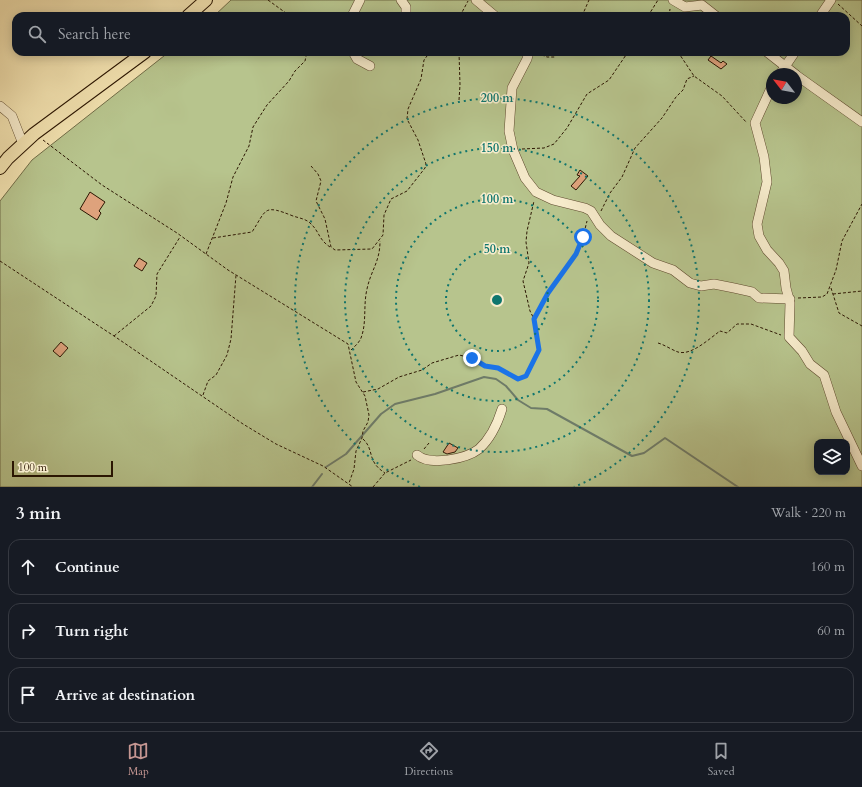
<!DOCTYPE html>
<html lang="en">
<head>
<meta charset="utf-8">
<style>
	body { margin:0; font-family:Cardo,serif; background:#242831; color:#f1f3f6 }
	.controls { position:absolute; right:12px; bottom:12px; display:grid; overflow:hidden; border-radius:8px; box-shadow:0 2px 10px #0003 }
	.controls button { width:36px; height:36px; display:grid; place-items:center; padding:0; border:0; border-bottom:1px solid #363941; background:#171b24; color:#f1f3f6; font:20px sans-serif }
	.compass { position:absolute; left:766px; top:68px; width:36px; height:36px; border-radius:50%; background:#171b24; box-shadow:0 2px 10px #0003; rotate:301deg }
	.scale { position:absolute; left:12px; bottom:10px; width:101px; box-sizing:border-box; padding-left:4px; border:2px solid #2b1602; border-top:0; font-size:11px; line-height:14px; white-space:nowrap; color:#2b1602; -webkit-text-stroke:3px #f7eccc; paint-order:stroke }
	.stop { position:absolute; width:12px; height:12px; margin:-9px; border:3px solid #1a73e8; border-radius:50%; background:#fff }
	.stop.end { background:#1a73e8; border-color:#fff; box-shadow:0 1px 4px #0008 }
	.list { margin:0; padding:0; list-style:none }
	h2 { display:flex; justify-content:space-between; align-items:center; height:52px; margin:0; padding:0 16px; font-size:17px }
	h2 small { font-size:13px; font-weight:400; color:#9ea1a6 }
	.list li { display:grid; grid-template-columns:26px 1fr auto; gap:12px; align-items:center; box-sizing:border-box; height:56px; margin:0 8px 8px; padding:0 8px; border:1px solid #363941; border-radius:12px }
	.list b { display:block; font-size:15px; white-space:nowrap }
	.list em { font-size:13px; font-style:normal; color:#9ea1a6 }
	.icon { flex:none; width:22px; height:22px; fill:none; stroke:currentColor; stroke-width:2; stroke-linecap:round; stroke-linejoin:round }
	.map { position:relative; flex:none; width:862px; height:487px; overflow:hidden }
	.search { position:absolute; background:#171b24; box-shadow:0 2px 10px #0003; left:12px; right:12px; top:12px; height:44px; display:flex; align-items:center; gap:10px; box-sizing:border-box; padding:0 14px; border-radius:12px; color:#9ea1a6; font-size:15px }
	.sheet { height:244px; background:#171b24 }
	nav { display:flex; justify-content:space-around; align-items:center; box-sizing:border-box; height:56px; border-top:1px solid #363941; background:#171b24; font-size:11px; color:#9ea1a6 }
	nav a { display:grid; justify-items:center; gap:2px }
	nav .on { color:#c59692 }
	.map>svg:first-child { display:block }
	.green { fill:#b7c48d; stroke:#716d48; fill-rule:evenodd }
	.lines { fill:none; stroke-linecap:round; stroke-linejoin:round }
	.stream { stroke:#6e7b68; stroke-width:2 }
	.building { fill:#dea27c; stroke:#2b1602 }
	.minor-casing { stroke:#5d492e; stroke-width:10 }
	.major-casing { stroke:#2b1602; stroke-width:14 }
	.path { stroke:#2b1602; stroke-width:1; stroke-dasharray:3 2; stroke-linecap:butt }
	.minor { stroke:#f7eccc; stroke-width:9 }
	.major { stroke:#f2e2b0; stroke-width:12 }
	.route { stroke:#1a73e8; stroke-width:5 }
	.ring { fill:none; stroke:#0f766e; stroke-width:2; stroke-dasharray:2 4 }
	.centre { fill:#0f766e; stroke:#f7eccc; stroke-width:2 }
	.ring-label { font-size:12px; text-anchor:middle; font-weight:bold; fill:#0f766e; stroke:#f7eccc; stroke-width:3; stroke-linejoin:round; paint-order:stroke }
</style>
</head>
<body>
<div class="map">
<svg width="862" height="487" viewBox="0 0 862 487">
	<rect width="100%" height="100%" fill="#f2e2b0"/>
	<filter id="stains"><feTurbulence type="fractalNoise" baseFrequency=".005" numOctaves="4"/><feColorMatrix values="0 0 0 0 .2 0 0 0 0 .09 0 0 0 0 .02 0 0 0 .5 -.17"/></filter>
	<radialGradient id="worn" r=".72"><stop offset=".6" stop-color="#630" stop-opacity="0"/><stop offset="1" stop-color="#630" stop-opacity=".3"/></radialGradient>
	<path class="green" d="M 231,0 L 862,0 L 862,487 L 0,487 L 0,201 L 32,160 L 169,52 L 846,52 L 846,16 L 214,16 ZM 772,74 L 796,74 L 796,98 L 772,98 ZM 817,442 L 847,442 L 847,472 L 817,472 Z"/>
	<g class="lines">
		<g class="stream">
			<polyline points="326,467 346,454 381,414 395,404 435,394 484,377 496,379 506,386 518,400 531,408 547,409 632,456 644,453 665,438 738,487"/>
			<polyline points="312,487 322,474"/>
		</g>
	</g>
	<g class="building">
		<polygon points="711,56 721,63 723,61 727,64 721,69 708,60"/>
		<polygon points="580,170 588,176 576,190 571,186 580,176 577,175"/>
		<polygon points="90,192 105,202 99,211 101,213 97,220 80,209"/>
		<polygon points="139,258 147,263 142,271 134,266"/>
		<polygon points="61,342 68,348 60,357 53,351"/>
		<polygon points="449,443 458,448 455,452 447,454 443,452"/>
	</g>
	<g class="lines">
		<g class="minor-casing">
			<g id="minor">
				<polyline points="401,0 406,7 406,16"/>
				<polyline points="476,0 495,16"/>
				<polyline points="673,0 685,7 702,5 716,16"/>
				<polyline points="352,16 360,0"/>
				<polyline points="820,16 831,0"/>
				<polyline points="353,52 357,59 370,66"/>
				<polyline points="529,52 527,59 512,88 509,131 513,150 525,178 536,192 553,200 585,208 591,211 600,225 611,236 653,263 673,270 690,283 701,286 714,284 734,288 752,292 759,298 790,299"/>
				<polyline points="767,52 795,74"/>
				<polyline points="780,74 795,52"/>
				<polyline points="796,75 862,122"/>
				<polyline points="772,86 755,123 764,157 767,182 757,224 759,236 767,250 779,263 784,271 786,288 790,303 789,337 802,351 810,364 824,375 836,412 862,466"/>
				<polyline points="0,106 12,116 23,144"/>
				<path d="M 417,455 C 430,466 466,459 479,449 C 490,439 498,422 502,409"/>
			</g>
		</g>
		<g class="major-casing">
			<g id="major">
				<polyline points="188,16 206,0"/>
				<polyline points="0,168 8,158 34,134 145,52"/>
			</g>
		</g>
		<g class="path">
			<polyline points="268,0 290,16"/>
			<polyline points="838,4 862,26"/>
			<polyline points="460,16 468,1"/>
			<polyline points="582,16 589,0"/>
			<polyline points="648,16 658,0"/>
			<polyline points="669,16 670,9"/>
			<polyline points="678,52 694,76 722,96 747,123"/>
			<polyline points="537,53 547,57 555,57 559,52"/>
			<polyline points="459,100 460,85 459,52"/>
			<polyline points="43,140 102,185 177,233 228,270 348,344 356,382 365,396 369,415 368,422 363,431 362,438 356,451 354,469 349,483"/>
			<polyline points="522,149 544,148 554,144 567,128 587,94 609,80 628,52"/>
			<polyline points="311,166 318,174 321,181 316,201 325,219 331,247 335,250 372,249 383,235 384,215 391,199 407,191 425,168 426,164 418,140 407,119 408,109 421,79 424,60 430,52"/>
			<polyline points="601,211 610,193 622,177 635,148 662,118 676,97 683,90 687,79 694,76"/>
			<path d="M 213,238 L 252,232 C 267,209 263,204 293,216 C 299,218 306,219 310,223 C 320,232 318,239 330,247"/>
			<polyline points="206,254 226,203 233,177 249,146 253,127 267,105 289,81 295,71 305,61 307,52"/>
			<polyline points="0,261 114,336 243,424 276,444 323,466 353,487"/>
			<polyline points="831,288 839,313 862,326"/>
			<polyline points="833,294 862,291"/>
			<polyline points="798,298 822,297 827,294 836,270 842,241 862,204"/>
			<polyline points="534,319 548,293 576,253 583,237 587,221"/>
			<polyline points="114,336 151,306 156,296 157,274 180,237"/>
			<path d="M 658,343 C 665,345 672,350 678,352 C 691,356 709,339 720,331 L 727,333 L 737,324 L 751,324 L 781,335"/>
			<path d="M 351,350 C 354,347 359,343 361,338 C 367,322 363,306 367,289 C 371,270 380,262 380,241"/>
			<polyline points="363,392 378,389 399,377 422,370 432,363 459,355 472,358 485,366 498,368 518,379 526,376 539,350 534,319 530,311 523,281 529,263 526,242 527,231 534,201"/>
			<polyline points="203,395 208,381 216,375 227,355 231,339 236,275"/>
			<path d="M 363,439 C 375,450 366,461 385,473"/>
			<polyline points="424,449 429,443"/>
			<polyline points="373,487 385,473 411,460"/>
		</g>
		<use href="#minor" class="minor"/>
		<use href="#major" class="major"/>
	</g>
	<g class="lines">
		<polyline class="route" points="472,358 485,366 498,368 518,379 526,376 539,350 534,319 548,293 576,254 583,237"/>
	</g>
	<g class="ring">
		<circle cx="497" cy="300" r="51"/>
		<circle cx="497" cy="300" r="101"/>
		<circle cx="497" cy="300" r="152"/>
		<path d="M420 487A202 202 0 1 1 574 487"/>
	</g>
	<circle cx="497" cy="300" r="6" class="centre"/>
	<g class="ring-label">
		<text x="497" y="102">200 m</text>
		<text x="497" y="152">150 m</text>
		<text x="497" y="203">100 m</text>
		<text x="497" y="253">50 m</text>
	</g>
	<rect width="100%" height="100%" filter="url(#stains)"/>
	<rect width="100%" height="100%" fill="url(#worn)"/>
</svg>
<div class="controls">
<button><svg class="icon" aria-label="layers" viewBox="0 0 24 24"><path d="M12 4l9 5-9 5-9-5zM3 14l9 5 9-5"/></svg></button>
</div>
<svg class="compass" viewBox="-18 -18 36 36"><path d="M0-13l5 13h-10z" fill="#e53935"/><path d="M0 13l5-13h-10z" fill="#9ea1a6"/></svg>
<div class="scale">100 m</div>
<div class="stop" style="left:583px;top:237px"></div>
<div class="stop end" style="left:472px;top:358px"></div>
<div class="search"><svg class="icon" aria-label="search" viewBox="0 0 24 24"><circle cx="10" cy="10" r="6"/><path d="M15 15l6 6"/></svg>Search here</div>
</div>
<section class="sheet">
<h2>3 min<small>Walk · 220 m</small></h2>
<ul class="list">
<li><svg class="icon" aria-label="ahead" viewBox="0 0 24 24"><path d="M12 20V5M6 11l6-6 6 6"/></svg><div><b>Continue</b></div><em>160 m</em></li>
<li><svg class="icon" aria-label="right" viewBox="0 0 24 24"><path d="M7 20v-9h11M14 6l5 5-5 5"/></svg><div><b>Turn right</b></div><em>60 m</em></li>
<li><svg class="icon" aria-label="arrive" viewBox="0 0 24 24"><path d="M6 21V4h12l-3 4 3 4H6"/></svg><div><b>Arrive at destination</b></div></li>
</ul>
</section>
<nav>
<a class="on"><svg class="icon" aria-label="map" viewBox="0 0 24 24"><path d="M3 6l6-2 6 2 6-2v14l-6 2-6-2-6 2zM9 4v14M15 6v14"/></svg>Map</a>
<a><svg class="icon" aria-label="directions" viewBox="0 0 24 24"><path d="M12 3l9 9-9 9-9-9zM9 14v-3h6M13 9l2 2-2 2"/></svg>Directions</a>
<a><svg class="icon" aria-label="saved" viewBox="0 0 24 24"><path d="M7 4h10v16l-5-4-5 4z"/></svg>Saved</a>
</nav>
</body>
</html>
